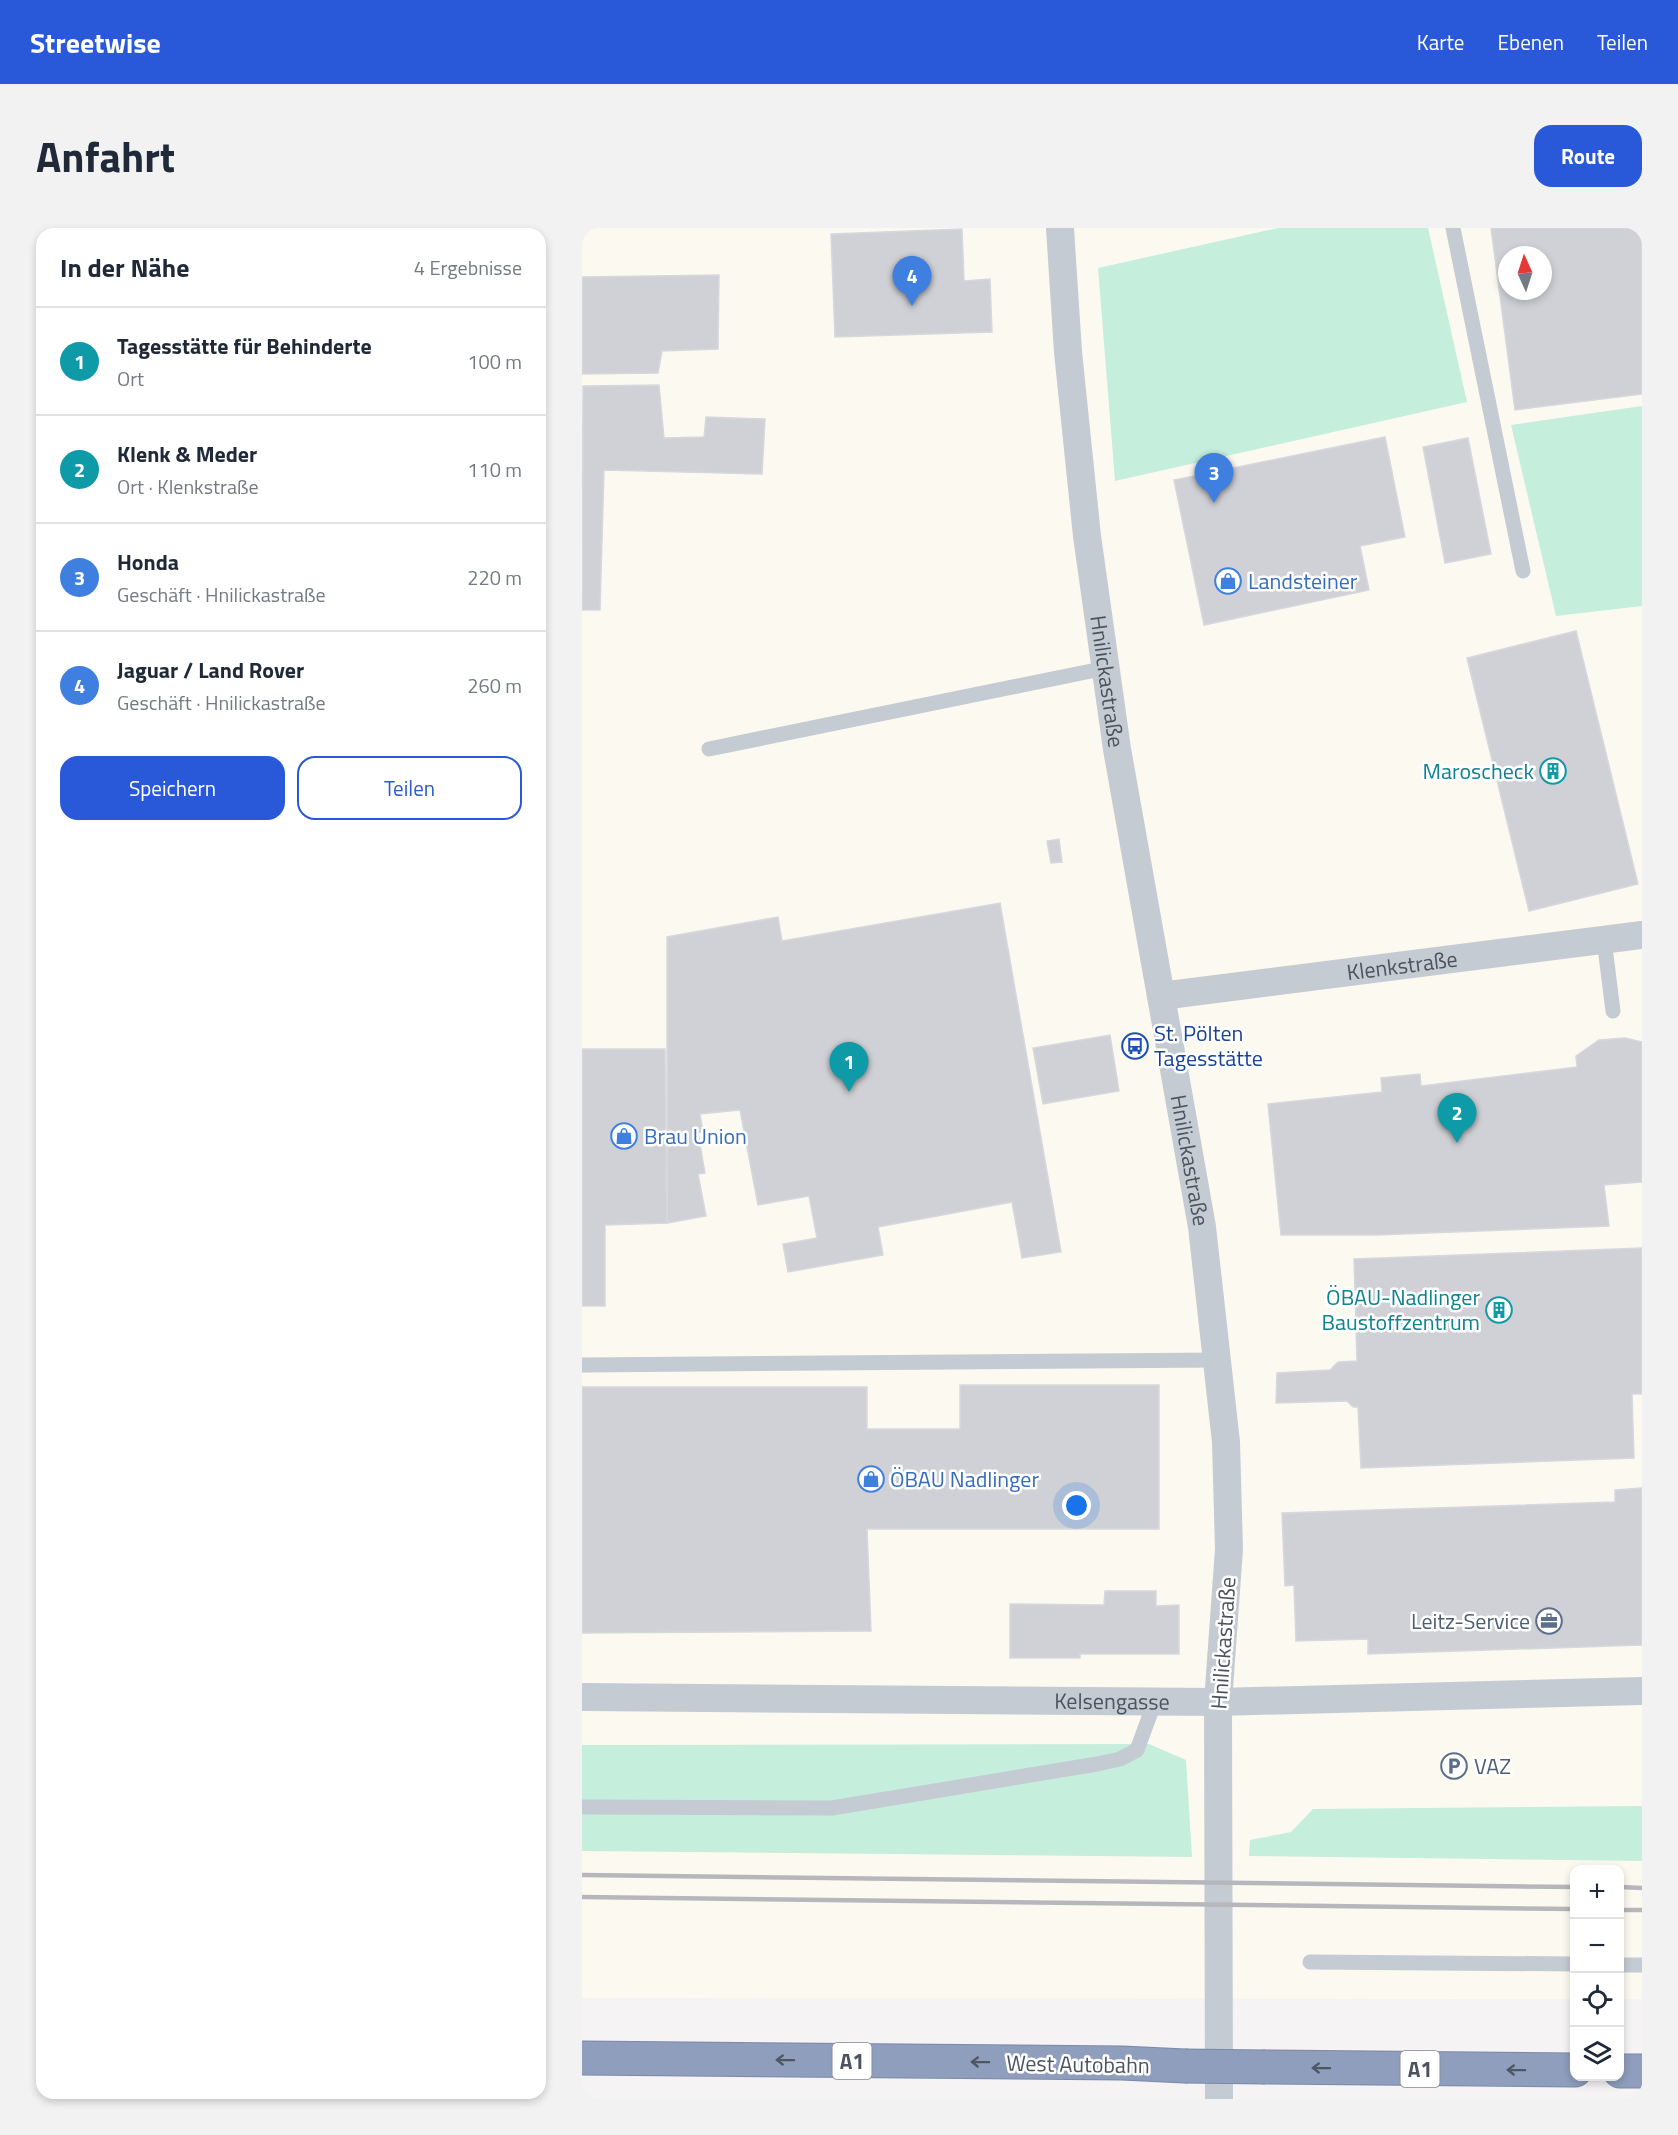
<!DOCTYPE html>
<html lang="de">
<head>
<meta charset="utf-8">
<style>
	body { margin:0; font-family:"Titillium Web",sans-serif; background:#f2f2f3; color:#1f2937 }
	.controls { position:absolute; right:18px; bottom:18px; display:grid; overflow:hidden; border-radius:12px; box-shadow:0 3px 9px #0003 }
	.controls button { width:54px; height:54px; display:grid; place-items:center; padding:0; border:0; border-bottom:2px solid #e0e1e3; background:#fff; color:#1f2937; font:30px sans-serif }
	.compass { position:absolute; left:916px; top:18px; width:54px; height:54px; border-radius:50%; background:#fff; box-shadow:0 3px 9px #0003; rotate:357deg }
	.you { position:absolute; left:495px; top:1278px; width:21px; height:21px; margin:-15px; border:4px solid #fff; border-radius:50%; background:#1a73e8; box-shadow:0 0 0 9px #1a73e833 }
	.badge { display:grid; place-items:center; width:39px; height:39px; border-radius:50%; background:#2959d9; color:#fff; font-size:20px; font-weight:700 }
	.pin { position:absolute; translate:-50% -50px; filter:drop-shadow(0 2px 3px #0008) }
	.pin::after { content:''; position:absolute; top:32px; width:21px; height:18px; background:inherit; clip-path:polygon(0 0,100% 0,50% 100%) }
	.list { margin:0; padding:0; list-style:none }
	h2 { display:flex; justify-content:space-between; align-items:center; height:78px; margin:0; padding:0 24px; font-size:26px }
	h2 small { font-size:20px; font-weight:400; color:#747a83 }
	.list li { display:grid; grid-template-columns:39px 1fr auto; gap:18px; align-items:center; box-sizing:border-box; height:108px; padding:0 24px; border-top:2px solid #e0e1e3 }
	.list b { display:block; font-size:22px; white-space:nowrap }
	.list p { margin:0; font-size:20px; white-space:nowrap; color:#747a83 }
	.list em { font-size:20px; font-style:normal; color:#747a83 }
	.actions { display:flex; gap:12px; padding:18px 24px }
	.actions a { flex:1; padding:14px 0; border:2px solid #2959d9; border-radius:18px; text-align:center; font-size:21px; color:#2959d9 }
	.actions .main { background:#2959d9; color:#fff }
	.icon { flex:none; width:33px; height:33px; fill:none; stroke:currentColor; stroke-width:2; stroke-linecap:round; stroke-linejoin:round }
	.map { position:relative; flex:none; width:1060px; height:1871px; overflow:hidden; border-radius:18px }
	header { display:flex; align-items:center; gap:36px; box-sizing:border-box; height:84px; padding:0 30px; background:#2959d9; color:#fff }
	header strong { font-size:28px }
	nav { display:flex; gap:33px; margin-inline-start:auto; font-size:21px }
	.intro { display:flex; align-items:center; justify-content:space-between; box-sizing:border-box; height:144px; padding:0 36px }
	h1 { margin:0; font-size:42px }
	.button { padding:15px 27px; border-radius:18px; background:#2959d9; color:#fff; font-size:21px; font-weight:700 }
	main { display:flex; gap:36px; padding:0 36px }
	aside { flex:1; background:#fff; border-radius:18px; box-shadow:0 3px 9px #0003 }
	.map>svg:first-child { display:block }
	.commercial { fill:#fcfaf0; fill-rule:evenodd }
	.green { fill:#c6eedc }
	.building { fill:#d0d1d6; stroke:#d7d8dd; stroke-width:1.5; fill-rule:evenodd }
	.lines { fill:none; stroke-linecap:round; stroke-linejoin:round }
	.highway-casing { stroke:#7a89a9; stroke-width:35 }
	.lane { stroke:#c5cbd3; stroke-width:15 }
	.street { stroke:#c5cbd3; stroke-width:28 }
	.highway { stroke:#8f9ebd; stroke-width:33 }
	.rail { stroke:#b5b7bc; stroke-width:4.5 }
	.highway-bridge-casing { stroke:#7a89a9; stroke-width:35; stroke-linecap:butt }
	.highway-bridge { stroke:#8f9ebd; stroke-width:33 }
	.oneway { stroke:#4e5764 }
	.labels { text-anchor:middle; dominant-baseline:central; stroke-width:5; stroke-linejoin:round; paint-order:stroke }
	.shield { fill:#fff; stroke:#81878f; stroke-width:1.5 }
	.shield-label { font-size:21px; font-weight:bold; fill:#4b535f }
	.shop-label { font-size:22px; fill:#366cbe; stroke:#fff; text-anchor:start }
	.street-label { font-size:22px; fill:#4b535f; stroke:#fff }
	.culture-label { font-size:22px; fill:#0d838f; stroke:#fff; text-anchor:end }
	.transit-label { font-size:22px; fill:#164399; stroke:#fff; text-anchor:start }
	.service-label { font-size:22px; fill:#4e5e75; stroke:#fff; text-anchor:end }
</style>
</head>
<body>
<header>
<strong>Streetwise</strong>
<nav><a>Karte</a><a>Ebenen</a><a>Teilen</a></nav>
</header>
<div class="intro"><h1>Anfahrt</h1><a class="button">Route</a></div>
<main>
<aside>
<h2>In der Nähe<small>4 Ergebnisse</small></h2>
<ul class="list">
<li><span class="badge" style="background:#0f9aa8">1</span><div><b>Tagesstätte für Behinderte</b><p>Ort</p></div><em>100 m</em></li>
<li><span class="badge" style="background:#0f9aa8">2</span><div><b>Klenk &amp; Meder</b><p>Ort · Klenkstraße</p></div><em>110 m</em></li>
<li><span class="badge" style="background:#3f7fe0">3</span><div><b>Honda</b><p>Geschäft · Hnilickastraße</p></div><em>220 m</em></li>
<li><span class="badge" style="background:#3f7fe0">4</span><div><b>Jaguar / Land Rover</b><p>Geschäft · Hnilickastraße</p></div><em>260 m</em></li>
</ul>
<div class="actions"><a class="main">Speichern</a><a>Teilen</a></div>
</aside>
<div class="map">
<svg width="1060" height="1871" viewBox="0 0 1060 1871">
	<rect width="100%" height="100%" fill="#f5f3f3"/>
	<path class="commercial" d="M 0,0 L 1060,0 L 1060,1771 L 1038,1771 L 1038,1642 L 993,1642 L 992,1771 L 0,1770 ZM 925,27 L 961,27 L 961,63 L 925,63 Z"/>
	<g class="green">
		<polygon points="696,0 846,0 885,174 533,253 516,40"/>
		<polygon points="1060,178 1060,378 974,388 929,197"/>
		<polygon points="567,1516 604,1532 610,1629 0,1623 0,1517"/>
		<polygon points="1060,1578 1060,1633 667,1628 668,1612 709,1604 731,1581"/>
	</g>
	<g class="building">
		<path d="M 909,0 L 1060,0 L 1060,166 L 933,182 ZM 925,27 L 961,27 L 961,63 L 925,63 Z"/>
		<polygon points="380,1 382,53 408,51 410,104 253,109 249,6"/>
		<polygon points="137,47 136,121 80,123 76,145 0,146 0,49"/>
		<polygon points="77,157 82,210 122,209 124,189 183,191 180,246 22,242 18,382 0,382 1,158"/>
		<polygon points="803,209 823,309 778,318 787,362 622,397 592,252"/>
		<polygon points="886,210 909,326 863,335 841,219"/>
		<polygon points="994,403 1056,656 947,683 885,430"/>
		<polygon points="477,611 480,634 469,635 465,613"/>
		<polygon points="418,675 479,1024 440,1030 430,974 296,999 301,1027 206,1044 201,1016 235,1010 227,968 176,977 158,882 118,886 121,904 116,905 123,945 116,946 124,988 85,995 85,709 196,689 200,713"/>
		<polygon points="528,807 537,863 461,876 451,820"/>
		<polygon points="1043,810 1060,814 1060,954 1022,957 1027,998 794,1007 699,1007 686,876 800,864 799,850 838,846 839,858 995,839 994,828 1017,812"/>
		<polygon points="0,821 83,821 85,995 23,997 23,1078 0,1078"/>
		<polygon points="1060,1020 1060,1166 1050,1166 1052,1230 779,1240 776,1179 771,1179 765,1173 694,1175 695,1145 748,1142 756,1134 775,1133 772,1031"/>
		<polygon points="378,1157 577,1157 577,1301 285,1301 289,1403 0,1405 0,1159 285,1159 285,1201 378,1201"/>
		<polygon points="1060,1260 1060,1417 786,1426 786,1411 714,1413 712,1357 703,1358 700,1285 1033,1274 1033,1262"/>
		<polygon points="523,1363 574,1363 574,1378 597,1377 597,1426 498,1426 498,1430 428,1430 428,1376 522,1377"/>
	</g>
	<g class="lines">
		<g class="highway-casing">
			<g id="highway">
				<polyline points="0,1830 540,1835 603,1838"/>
				<polyline points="683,1839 993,1842"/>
				<polyline points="1038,1843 1060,1843"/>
			</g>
		</g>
		<g class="lane">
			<polyline points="871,0 941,343"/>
			<polyline points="127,521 524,440"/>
			<polyline points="1022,711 1031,783"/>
			<polyline points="0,1137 636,1132"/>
			<polyline points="0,1579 250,1580 515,1536 538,1531 555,1522 573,1473"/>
			<polyline points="728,1734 993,1736"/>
			<polyline points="1038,1737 1060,1737"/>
		</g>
		<g class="street">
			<path id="s1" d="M 478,0 L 486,124 L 505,308 L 535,521 L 620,999 L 644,1214 L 647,1321 L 636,1474 L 637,1871"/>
			<path id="s2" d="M 579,768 L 1060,707"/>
			<path id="s3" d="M 0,1469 L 636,1474 L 1060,1463"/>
		</g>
		<use href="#highway" class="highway"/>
		<g class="rail">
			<polyline points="0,1647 993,1659"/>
			<polyline points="1038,1659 1060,1660"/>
			<polyline points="0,1669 993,1681"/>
			<polyline points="1038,1682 1060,1682"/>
		</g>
		<g class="highway-bridge-casing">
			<polyline id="highway-bridge" points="603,1838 683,1839"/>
		</g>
		<use href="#highway-bridge" class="highway-bridge"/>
	</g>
	<defs><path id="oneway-shaft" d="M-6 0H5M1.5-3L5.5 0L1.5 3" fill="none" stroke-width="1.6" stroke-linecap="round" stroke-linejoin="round" transform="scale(1.5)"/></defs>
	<g class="oneway">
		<use href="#oneway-shaft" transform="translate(203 1832) rotate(-179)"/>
		<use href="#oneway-shaft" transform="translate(398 1834) rotate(-179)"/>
		<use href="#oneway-shaft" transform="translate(739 1840) rotate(-179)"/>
		<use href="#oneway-shaft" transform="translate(934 1842) rotate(-179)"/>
	</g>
	<defs>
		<g id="shop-ring" transform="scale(1.35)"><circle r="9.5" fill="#fff" stroke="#3f7fe0" stroke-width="1.5"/><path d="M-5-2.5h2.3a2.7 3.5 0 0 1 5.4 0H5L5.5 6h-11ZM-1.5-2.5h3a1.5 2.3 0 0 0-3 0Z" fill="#3f7fe0"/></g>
		<g id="building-ring" transform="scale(1.35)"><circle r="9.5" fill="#fff" stroke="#0f9aa8" stroke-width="1.5"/><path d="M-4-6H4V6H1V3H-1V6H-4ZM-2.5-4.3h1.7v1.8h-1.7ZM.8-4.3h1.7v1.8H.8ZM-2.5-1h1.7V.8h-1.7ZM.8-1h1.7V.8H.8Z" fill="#0f9aa8"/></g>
		<g id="bus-ring" transform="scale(1.35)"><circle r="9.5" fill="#fff" stroke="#1a4fb4" stroke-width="1.5"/><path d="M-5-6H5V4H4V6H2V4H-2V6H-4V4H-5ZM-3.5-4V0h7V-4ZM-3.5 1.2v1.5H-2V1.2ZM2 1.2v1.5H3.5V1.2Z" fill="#1a4fb4"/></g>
		<g id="office-ring" transform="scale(1.35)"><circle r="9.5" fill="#fff" stroke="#5c6f8a" stroke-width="1.5"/><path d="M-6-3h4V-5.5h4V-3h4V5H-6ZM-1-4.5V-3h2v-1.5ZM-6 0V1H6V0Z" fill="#5c6f8a"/></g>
		<g id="parking-ring" transform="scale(1.35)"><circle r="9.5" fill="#fff" stroke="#5c6f8a" stroke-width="1.5"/><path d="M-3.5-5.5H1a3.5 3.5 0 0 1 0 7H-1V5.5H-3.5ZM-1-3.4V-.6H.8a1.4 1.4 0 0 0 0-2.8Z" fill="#5c6f8a"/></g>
	</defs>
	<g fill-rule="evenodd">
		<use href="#shop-ring" x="646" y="353"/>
		<use href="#building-ring" x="971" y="543"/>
		<use href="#bus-ring" x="553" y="818"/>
		<use href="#shop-ring" x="42" y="908"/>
		<use href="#building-ring" x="917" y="1082"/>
		<use href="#shop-ring" x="289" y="1251"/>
		<use href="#office-ring" x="967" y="1393"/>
		<use href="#parking-ring" x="872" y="1538"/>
	</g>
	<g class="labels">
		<g class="shield">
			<rect x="250.5" y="1815" width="39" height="36" rx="4.5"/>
			<rect x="818.5" y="1823" width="39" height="36" rx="4.5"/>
		</g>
		<g class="shield-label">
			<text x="270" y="1833">A1</text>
			<text x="838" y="1841">A1</text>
		</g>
		<g class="shop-label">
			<text x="666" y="353">Landsteiner</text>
			<text x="62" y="908">Brau Union</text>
			<text x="308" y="1251">ÖBAU Nadlinger</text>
		</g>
		<g class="street-label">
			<text stroke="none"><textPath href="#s1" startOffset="456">Hnilickastraße</textPath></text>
			<text stroke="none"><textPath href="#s2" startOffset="243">Klenkstraße</textPath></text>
			<text stroke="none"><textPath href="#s1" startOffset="942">Hnilickastraße</textPath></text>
			<text transform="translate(641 1415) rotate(-86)">Hnilickastraße</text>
			<text stroke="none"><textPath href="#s3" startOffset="530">Kelsengasse</textPath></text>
			<text transform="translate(496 1836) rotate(1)">West Autobahn</text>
		</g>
		<g class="culture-label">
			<text x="952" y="543">Maroscheck</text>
			<text x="898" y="1069">ÖBAU-Nadlinger<tspan x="898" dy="25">Baustoffzentrum</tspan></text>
		</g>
		<g class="transit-label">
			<text x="572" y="805">St. Pölten<tspan x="572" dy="25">Tagesstätte</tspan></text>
		</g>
		<g class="service-label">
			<text x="948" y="1393">Leitz-Service</text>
			<text x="892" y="1538" text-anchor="start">VAZ</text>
		</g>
	</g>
</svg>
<div class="controls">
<button>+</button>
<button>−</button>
<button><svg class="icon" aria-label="locate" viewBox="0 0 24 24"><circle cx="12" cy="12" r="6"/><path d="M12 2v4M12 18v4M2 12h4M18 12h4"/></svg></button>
<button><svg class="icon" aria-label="layers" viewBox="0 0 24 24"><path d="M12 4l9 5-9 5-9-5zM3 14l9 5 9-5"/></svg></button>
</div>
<svg class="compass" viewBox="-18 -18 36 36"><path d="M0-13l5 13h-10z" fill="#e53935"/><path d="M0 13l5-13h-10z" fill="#747a83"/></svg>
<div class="you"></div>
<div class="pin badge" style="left:267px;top:864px;background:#0f9aa8">1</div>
<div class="pin badge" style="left:875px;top:915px;background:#0f9aa8">2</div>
<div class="pin badge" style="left:632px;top:275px;background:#3f7fe0">3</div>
<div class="pin badge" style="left:330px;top:78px;background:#3f7fe0">4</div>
</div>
</main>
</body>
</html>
